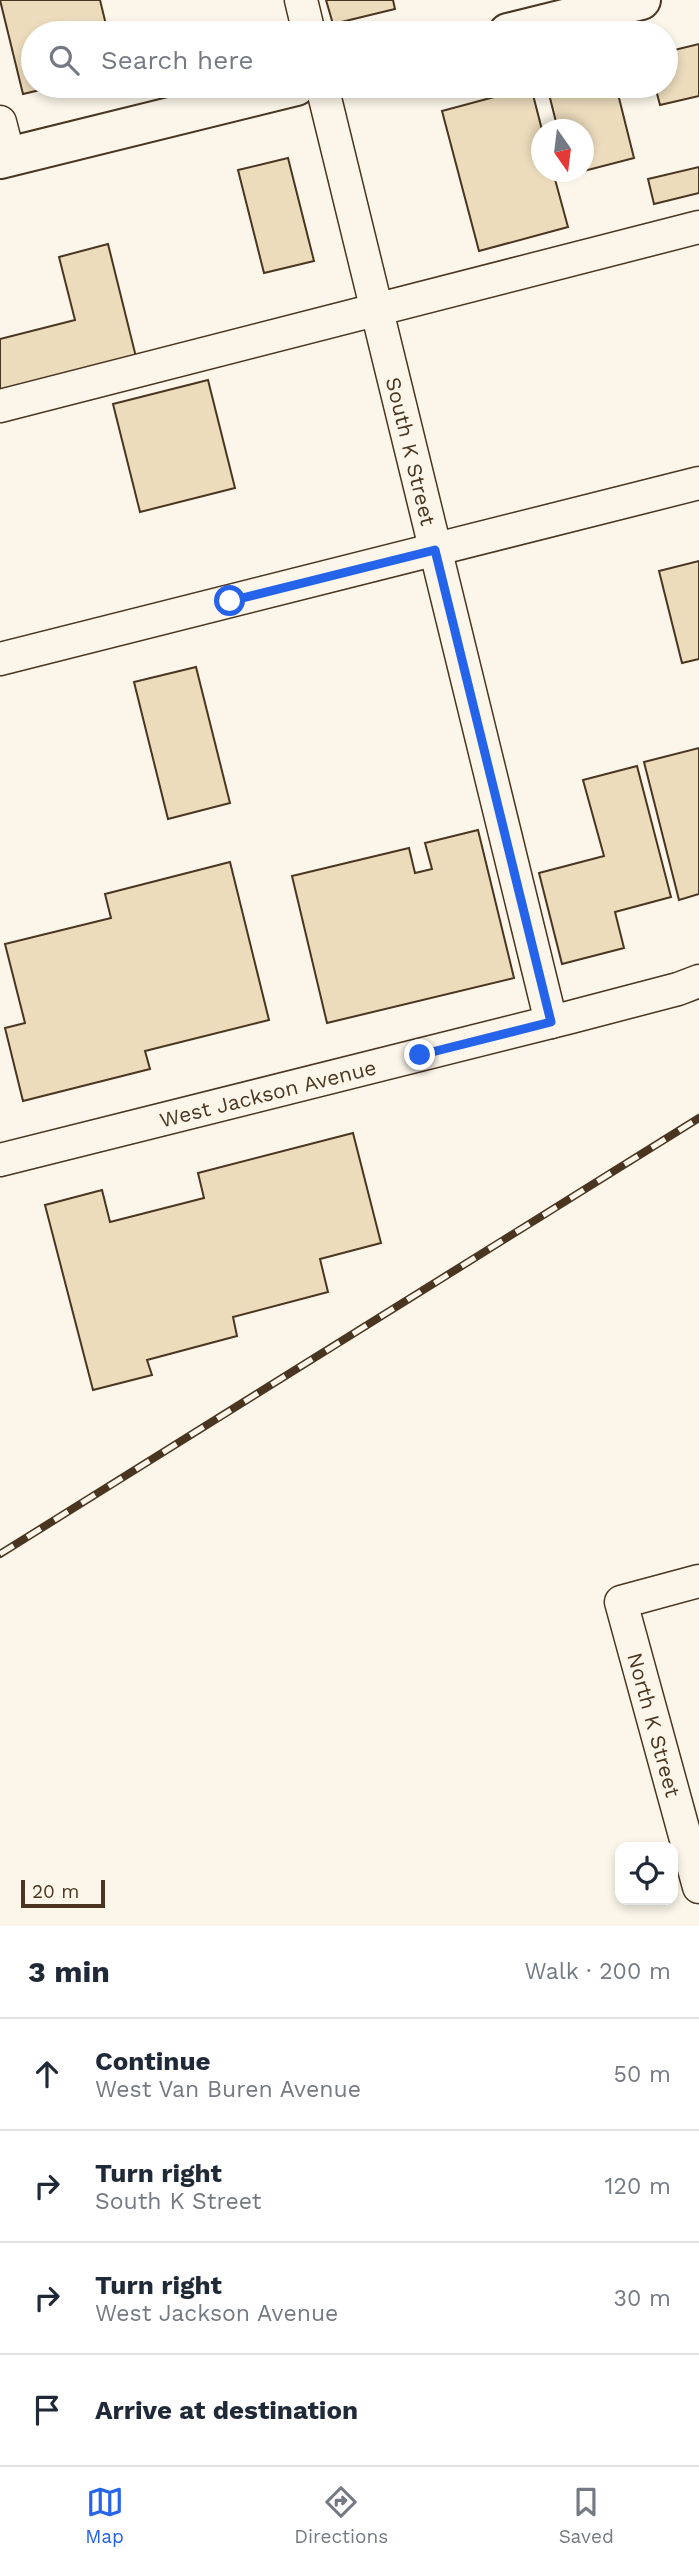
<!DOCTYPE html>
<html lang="en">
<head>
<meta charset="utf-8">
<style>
	body { margin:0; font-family:"Work Sans",sans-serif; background:#f2f2f3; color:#1f2937 }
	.controls { position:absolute; right:21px; bottom:21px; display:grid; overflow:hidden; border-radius:14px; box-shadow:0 4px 10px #0003 }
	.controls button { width:63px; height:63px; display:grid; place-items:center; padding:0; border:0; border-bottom:2px solid #e0e1e3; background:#fff; color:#1f2937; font:35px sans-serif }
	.compass { position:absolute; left:531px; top:119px; width:63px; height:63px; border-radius:50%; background:#fff; box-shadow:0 4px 10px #0003; rotate:166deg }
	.scale { position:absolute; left:21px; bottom:18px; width:84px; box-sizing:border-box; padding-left:7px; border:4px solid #4a3520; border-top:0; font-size:19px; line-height:24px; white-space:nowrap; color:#4a3520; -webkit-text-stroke:5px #fbf6e9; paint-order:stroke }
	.stop { position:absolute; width:21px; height:21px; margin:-16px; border:5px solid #2563eb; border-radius:50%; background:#fff }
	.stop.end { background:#2563eb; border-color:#fff; box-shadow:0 2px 7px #0008 }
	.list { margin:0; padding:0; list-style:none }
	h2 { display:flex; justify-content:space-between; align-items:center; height:91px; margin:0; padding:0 28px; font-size:30px }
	h2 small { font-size:23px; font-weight:400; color:#747a83 }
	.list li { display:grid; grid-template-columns:46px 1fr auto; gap:21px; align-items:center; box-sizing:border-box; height:112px; padding:0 28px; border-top:2px solid #e0e1e3 }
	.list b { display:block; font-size:26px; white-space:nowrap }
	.list p { margin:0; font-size:23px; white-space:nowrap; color:#747a83 }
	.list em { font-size:23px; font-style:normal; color:#747a83 }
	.icon { flex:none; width:38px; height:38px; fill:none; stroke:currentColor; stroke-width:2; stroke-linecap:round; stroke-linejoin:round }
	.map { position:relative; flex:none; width:699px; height:1926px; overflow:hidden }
	.search { position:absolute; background:#fff; box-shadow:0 4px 10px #0003; left:21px; right:21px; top:21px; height:77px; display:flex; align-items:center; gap:18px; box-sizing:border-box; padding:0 24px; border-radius:38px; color:#747a83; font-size:26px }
	.sheet { height:539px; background:#fff }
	nav { display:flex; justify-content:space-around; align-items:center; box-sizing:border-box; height:98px; border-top:2px solid #e0e1e3; background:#fff; font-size:19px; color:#747a83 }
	nav a { display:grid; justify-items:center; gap:4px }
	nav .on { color:#2563eb }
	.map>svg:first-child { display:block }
	.building { fill:#ecdcbc; stroke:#4a3520; stroke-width:2 }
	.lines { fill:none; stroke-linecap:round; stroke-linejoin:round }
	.minor-casing { stroke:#4a3520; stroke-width:35 }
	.major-casing { stroke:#4a3520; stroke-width:42 }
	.minor { stroke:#fbf6e9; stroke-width:32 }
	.major { stroke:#fbf6e9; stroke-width:38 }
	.rail-casing { stroke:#4a3520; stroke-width:8 }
	.rail { stroke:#fbf6e9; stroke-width:5; stroke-dasharray:16; stroke-linecap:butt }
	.route { stroke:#2563eb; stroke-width:9 }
	.labels { text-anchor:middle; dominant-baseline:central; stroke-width:5; stroke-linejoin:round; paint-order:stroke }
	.street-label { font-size:21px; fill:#4a3520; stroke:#fbf6e9 }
</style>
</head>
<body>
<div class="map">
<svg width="699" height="1926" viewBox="0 0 699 1926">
	<rect width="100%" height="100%" fill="#fbf6e9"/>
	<g class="building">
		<polygon points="0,0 100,0 108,33 33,33 33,86 57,86 23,94"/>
		<polygon points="326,0 393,0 395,9 333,24"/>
		<polygon points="699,44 699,96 660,105 655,86 666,86 666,52"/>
		<polygon points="547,86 616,86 634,158 584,171 584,130 558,130"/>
		<polygon points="531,87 542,130 542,172 553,172 568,227 479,251 442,111"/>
		<polygon points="288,158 314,261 264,273 238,170"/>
		<polygon points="699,167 699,193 654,204 648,179"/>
		<polygon points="108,244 137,361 0,396 0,339 75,320 59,257"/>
		<polygon points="208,380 235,488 140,512 113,404"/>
		<polygon points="699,561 699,659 682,663 659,571"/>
		<polygon points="196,667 230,803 168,819 134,682"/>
		<polygon points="699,748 699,894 679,900 644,762"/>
		<polygon points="637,766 671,897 615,912 624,948 562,964 539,873 604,856 583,780"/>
		<polygon points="478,830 514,978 327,1023 292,876 409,848 415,873 432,869 425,843"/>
		<polygon points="230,862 269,1020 145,1051 150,1069 23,1101 5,1028 25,1023 5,944 111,918 105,894"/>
		<polygon points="353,1133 381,1243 320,1259 328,1292 233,1317 237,1336 147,1360 152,1375 93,1390 45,1205 102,1190 110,1222 204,1198 198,1173"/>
	</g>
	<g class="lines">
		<g class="minor-casing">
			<g id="minor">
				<polyline points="301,0 309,33"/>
				<path id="s1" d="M 322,86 L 551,1022"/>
				<polyline points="0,122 9,157"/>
				<polyline points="0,406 699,227"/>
				<polyline points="0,659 699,483"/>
				<path id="s2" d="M 0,1160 L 571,1017 L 678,989 L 699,981"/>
				<path id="s3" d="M 699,1581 L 621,1602 L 699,1887"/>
			</g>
		</g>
		<g class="major-casing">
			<g id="major">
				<polyline points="508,33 641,0"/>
				<polyline points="0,159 296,86"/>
			</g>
		</g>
		<use href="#minor" class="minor"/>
		<use href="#major" class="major"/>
		<g class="rail-casing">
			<polyline id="rail" points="0,1554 699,1118"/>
		</g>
		<use href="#rail" class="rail"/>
	</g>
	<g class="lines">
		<polyline class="route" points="230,601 435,550 551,1022 420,1055"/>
	</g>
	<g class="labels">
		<g class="street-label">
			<text stroke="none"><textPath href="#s1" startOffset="376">South K Street</textPath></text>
			<text stroke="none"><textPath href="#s2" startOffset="276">West Jackson Avenue</textPath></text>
			<text stroke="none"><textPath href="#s3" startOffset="208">North K Street</textPath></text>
		</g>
	</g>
</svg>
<div class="controls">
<button><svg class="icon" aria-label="locate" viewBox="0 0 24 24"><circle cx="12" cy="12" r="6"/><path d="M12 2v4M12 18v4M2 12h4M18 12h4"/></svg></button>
</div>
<svg class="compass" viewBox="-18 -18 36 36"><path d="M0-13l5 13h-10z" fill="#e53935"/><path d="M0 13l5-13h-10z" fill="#747a83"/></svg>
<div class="scale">20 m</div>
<div class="stop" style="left:230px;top:601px"></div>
<div class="stop end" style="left:420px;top:1055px"></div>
<div class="search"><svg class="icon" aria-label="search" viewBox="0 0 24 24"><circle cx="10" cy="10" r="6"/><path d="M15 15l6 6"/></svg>Search here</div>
</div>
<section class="sheet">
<h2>3 min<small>Walk · 200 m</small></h2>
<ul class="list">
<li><svg class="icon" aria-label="ahead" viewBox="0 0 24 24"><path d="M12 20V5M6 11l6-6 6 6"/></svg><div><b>Continue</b><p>West Van Buren Avenue</p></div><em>50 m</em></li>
<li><svg class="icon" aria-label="right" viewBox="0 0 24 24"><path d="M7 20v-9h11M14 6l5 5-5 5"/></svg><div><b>Turn right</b><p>South K Street</p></div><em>120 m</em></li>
<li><svg class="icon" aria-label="right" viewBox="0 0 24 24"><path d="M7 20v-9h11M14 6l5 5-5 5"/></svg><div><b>Turn right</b><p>West Jackson Avenue</p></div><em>30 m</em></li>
<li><svg class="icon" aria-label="arrive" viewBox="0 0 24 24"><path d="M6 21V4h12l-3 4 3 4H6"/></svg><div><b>Arrive at destination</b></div></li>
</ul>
</section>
<nav>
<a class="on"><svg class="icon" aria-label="map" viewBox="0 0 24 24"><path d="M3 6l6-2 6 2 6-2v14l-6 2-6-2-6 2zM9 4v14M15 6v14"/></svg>Map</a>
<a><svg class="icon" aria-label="directions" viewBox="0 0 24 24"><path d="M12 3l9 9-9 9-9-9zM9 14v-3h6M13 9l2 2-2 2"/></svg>Directions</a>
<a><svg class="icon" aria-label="saved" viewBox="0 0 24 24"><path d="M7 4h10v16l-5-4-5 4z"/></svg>Saved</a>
</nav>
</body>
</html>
